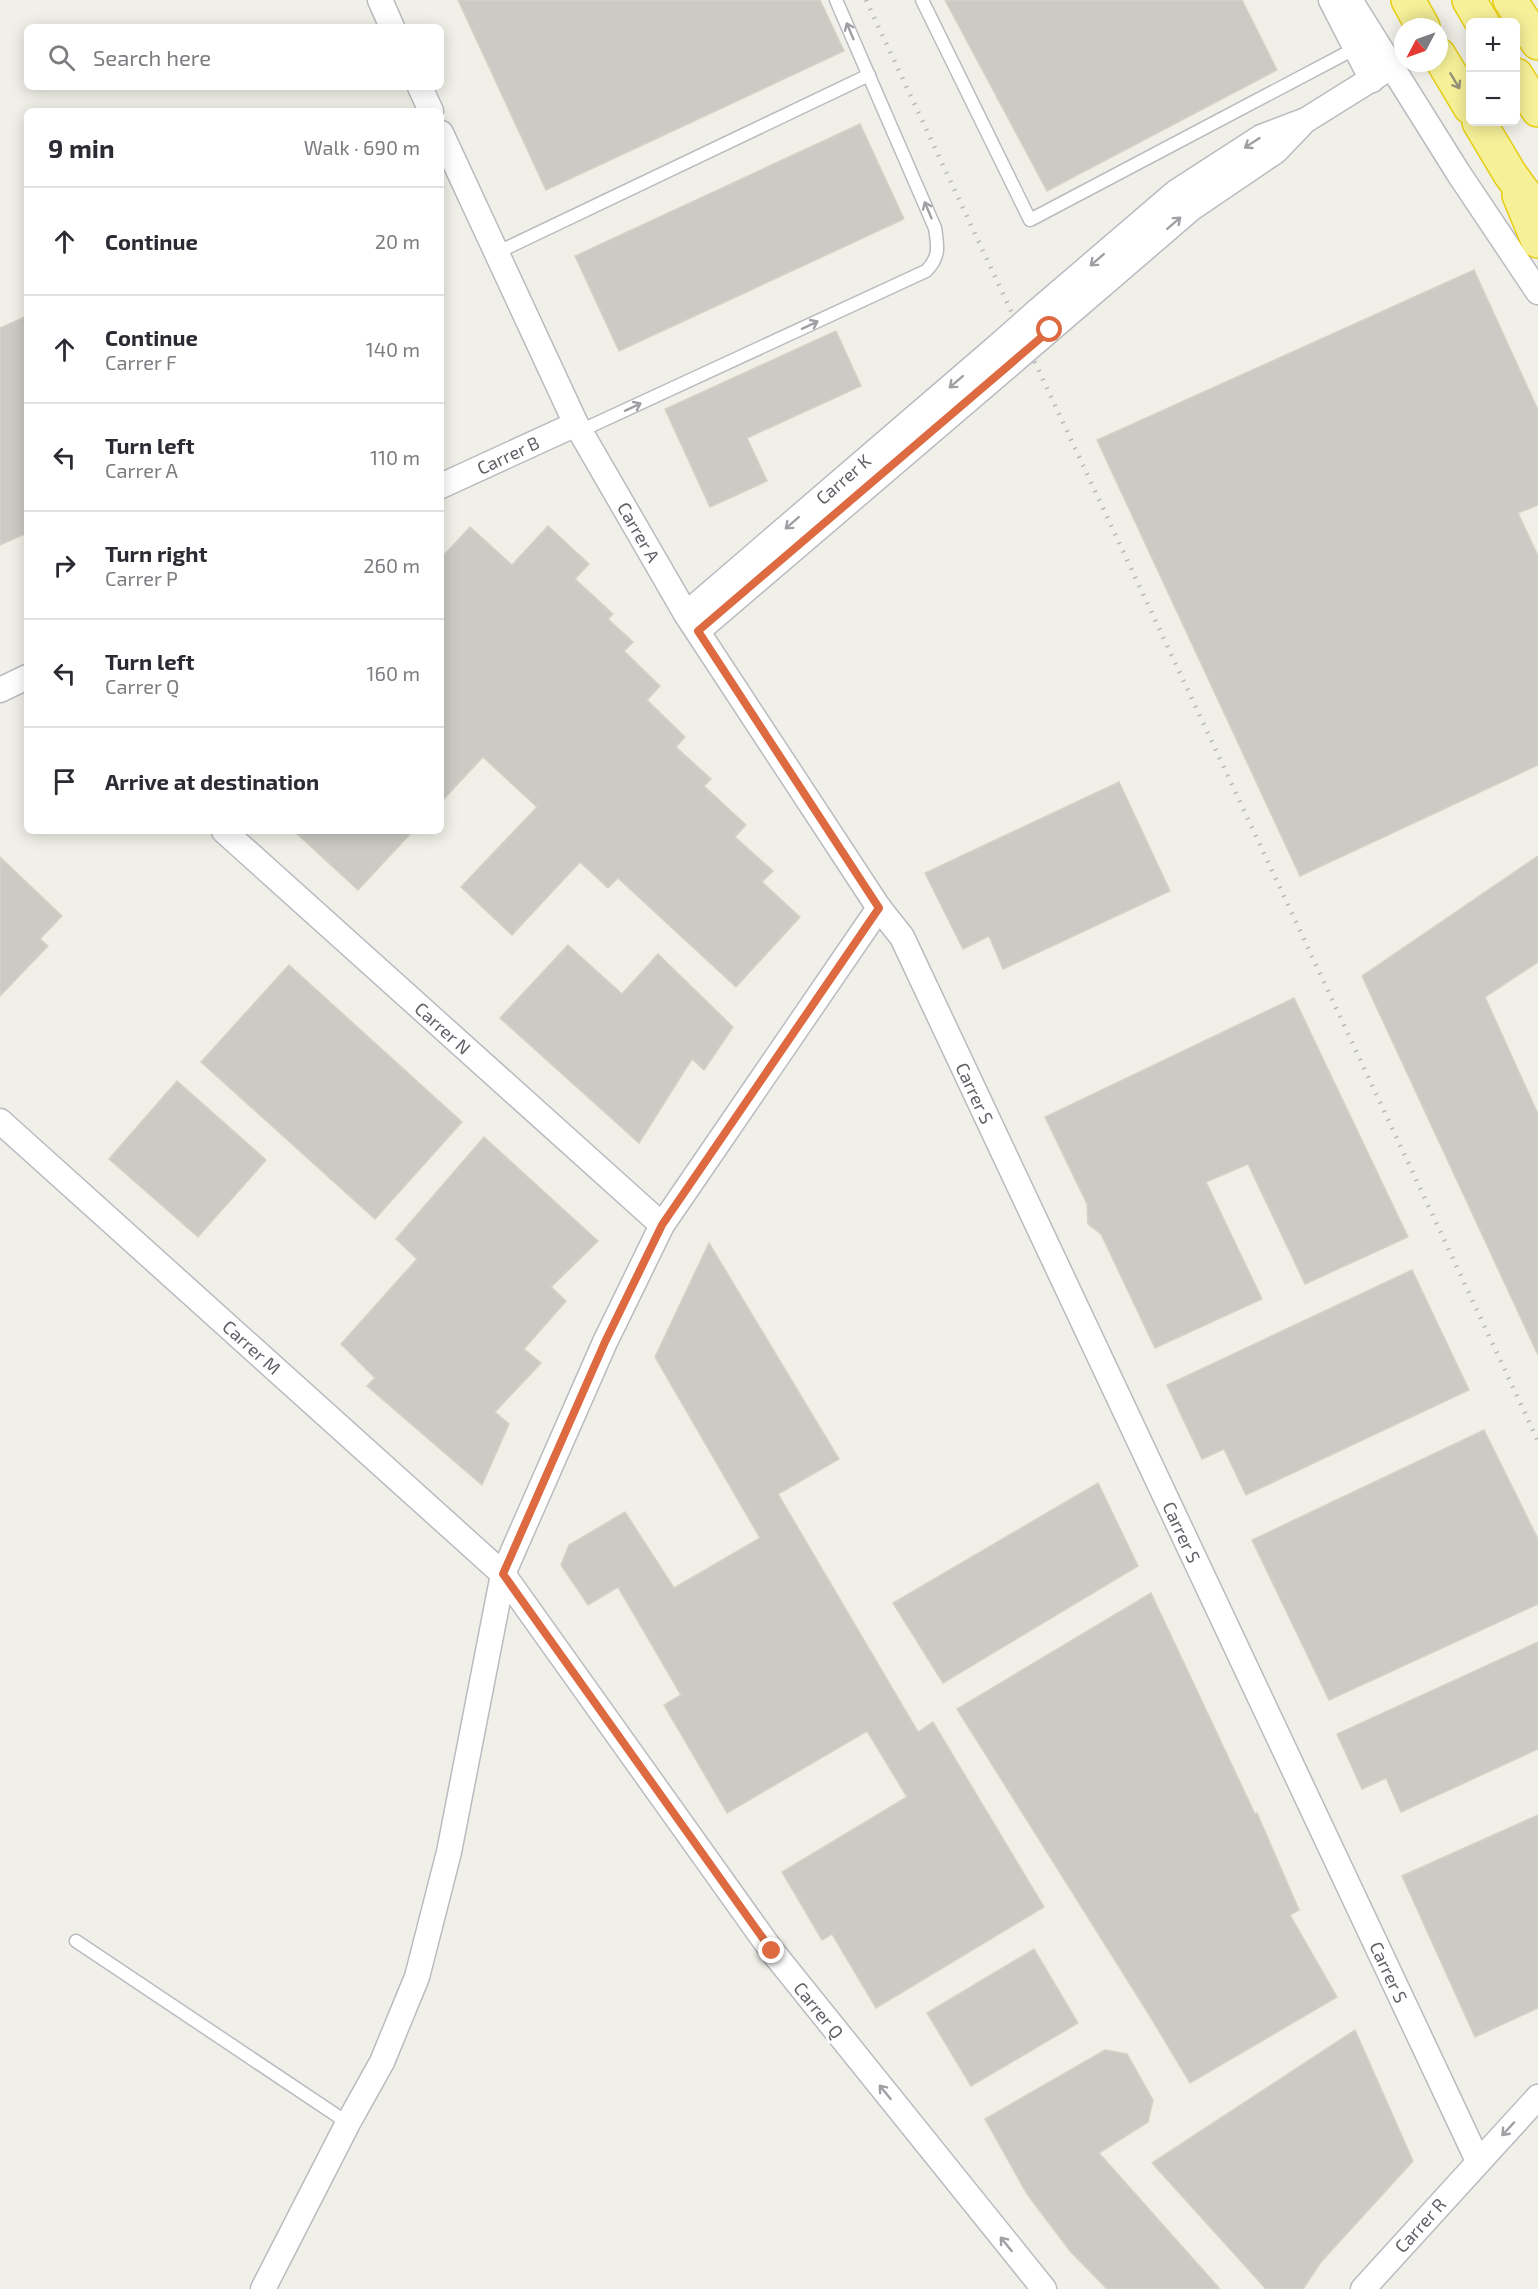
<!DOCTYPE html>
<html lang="en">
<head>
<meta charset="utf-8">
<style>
	body { margin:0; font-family:"Exo 2",sans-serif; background:#f2f2f3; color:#2b2b33 }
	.controls { position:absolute; right:18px; top:18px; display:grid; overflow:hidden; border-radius:9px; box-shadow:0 3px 15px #0003 }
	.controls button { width:54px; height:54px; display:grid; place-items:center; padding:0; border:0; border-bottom:2px solid #e1e1e2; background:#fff; color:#2b2b33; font:30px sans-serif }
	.compass { position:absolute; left:1394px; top:18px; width:54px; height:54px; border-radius:50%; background:#fff; box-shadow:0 3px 15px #0003; rotate:229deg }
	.stop { position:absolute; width:18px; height:18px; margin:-14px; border:4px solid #dd6a40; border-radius:50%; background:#fff }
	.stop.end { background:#dd6a40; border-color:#fff; box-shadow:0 2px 6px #0008 }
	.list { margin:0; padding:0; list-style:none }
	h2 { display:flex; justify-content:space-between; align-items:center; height:78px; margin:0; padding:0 24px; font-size:26px }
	h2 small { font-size:20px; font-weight:400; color:#7c7c81 }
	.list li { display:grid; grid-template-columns:39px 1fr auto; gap:18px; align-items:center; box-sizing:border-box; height:108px; padding:0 24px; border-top:2px solid #e1e1e2 }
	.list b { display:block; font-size:22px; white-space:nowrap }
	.list p { margin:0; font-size:20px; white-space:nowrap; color:#7c7c81 }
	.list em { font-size:20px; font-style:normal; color:#7c7c81 }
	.icon { flex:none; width:33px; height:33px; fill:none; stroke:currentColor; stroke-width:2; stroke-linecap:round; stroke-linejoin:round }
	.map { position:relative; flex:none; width:1538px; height:2289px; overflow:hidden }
	.search { position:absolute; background:#fff; box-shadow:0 3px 15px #0003; left:24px; top:24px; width:420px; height:66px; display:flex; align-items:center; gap:15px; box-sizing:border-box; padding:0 21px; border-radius:9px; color:#7c7c81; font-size:22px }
	.panel { position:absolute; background:#fff; box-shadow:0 3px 15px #0003; left:24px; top:108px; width:420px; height:726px; border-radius:9px }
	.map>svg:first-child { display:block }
	.building { fill:#cccac4; stroke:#d4d3c6; stroke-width:1.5 }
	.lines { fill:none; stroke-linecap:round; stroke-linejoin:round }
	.service-casing { stroke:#babbc0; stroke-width:15 }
	.minor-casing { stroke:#babbc0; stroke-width:27 }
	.motorway-casing { stroke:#e7cd11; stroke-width:36 }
	.service { stroke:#fff; stroke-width:12 }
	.minor { stroke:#fff; stroke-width:24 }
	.motorway { stroke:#f6f099; stroke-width:33 }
	.rail { stroke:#b7b8b8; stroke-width:4.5; stroke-dasharray:1.5 8; stroke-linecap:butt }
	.minor-bridge-casing { stroke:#babbc0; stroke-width:27; stroke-linecap:butt }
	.minor-bridge { stroke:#fff; stroke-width:24 }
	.oneway { stroke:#9fa0a4 }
	.oneway2 { stroke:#949378 }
	.route { stroke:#dd6a40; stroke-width:8 }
	.labels { text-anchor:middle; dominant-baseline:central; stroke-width:6; stroke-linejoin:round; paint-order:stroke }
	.street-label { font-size:18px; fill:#5f6167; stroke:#fff }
</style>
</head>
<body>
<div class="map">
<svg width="1538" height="2289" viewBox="0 0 1538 2289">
	<rect width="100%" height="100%" fill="#f0f0e8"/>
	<g class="building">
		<polygon points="458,0 820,0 844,51 546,190"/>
		<polygon points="945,0 1242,0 1277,70 1047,191"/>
		<polygon points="860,124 904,219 619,351 575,256"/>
		<polygon points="1474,270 1538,410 1538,505 1518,513 1538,556 1538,765 1300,876 1097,440"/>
		<polygon points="27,316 27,533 0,545 0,328"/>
		<polygon points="836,331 861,386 747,438 767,481 710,507 665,409"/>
		<polygon points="548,526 589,564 575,579 613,614 608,619 633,642 624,651 660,686 647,700 685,737 676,747 711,779 704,786 746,825 735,837 773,871 762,882 800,917 736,987 618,878 608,888 580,862 512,935 461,887 537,807 483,757 441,802 441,558 470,527 512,565"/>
		<polygon points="1119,782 1170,891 1003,969 989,936 963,949 925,873"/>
		<polygon points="294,831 413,831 358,890"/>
		<polygon points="1538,856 1538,962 1485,997 1538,1114 1538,1355 1362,976"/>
		<polygon points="0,857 62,916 40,939 48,946 0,996"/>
		<polygon points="568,945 622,994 658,954 733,1027 704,1070 692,1059 639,1143 500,1018"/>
		<polygon points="289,965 462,1122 375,1219 201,1062"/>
		<polygon points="1294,998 1408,1237 1305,1284 1248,1164 1206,1182 1262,1299 1155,1348 1101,1234 1088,1224 1087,1204 1045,1117"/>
		<polygon points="177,1081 266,1160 198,1237 109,1159"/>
		<polygon points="484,1137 598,1241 551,1287 566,1301 524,1349 541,1363 495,1412 509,1424 482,1485 367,1386 375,1378 341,1344 417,1259 396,1239"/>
		<polygon points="709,1243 839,1459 778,1494 918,1732 933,1722 1044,1907 876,2008 832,1934 822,1940 782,1872 907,1797 867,1731 727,1813 664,1705 681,1695 618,1587 588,1605 561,1565 569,1545 625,1512 674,1588 760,1538 655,1357"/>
		<polygon points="1412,1270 1469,1390 1246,1495 1224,1449 1202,1459 1167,1385"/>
		<polygon points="1484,1430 1538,1539 1538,1604 1329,1700 1252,1540"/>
		<polygon points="1098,1483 1138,1566 943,1683 893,1603"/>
		<polygon points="1151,1593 1255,1814 1257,1813 1299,1910 1290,1915 1337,1997 1190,2083 1148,2013 957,1709"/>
		<polygon points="1538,1642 1538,1749 1401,1812 1386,1778 1362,1789 1337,1734"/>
		<polygon points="1538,1815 1538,2008 1475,2037 1402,1876"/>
		<polygon points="1034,1949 1078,2023 971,2086 927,2013"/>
		<polygon points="1355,2030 1413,2161 1321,2262 1303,2289 1266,2289 1152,2163"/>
		<polygon points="1105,2050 1127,2054 1153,2100 1148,2122 1099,2153 1220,2289 1107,2289 1070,2251 1027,2194 985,2119"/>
	</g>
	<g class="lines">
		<g class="service-casing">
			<g id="service">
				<polyline points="922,0 1030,220 1356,48"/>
				<polyline points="496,253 869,75"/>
				<path d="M 580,431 L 926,271 C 940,257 938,247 935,228 L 836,0"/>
				<polyline points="76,1941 348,2123"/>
			</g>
		</g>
		<g class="minor-casing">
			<g id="minor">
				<polyline points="380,0 392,27"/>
				<polyline points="1331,0 1372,80"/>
				<polyline points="1350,0 1459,174 1538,292"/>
				<polyline points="420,87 431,111"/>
				<polyline points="441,133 576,424 686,614 879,908 902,937 1478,2161"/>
				<polyline points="1036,312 1176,192 1261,137 1306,120 1391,67"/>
				<polyline points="1050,330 1192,208 1276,151 1301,125"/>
				<polyline points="441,486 576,424"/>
				<polyline points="686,614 1000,344"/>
				<polyline points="698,631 1015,360"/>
				<polyline points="0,690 27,677"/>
				<polyline points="224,831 662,1225"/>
				<polyline points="0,1121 503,1574 772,1951 1044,2289"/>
				<polyline points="263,2289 348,2123 382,2062 417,1977 449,1852 503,1574 605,1342 662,1225 879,908"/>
				<polyline points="1363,2289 1538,2097"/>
			</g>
		</g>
		<g class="motorway-casing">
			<g id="motorway">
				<polyline points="1408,0 1423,27"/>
				<polyline points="1469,0 1482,22"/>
				<polyline points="1510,0 1538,43"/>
				<polyline points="1439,55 1470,107"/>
				<polyline points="1516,75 1538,110"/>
				<polyline points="1479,122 1510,174 1538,212"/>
				<polyline points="1519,195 1538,241"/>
			</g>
		</g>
		<use href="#service" class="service"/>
		<use href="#minor" class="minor"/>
		<use href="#motorway" class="motorway"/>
		<polyline class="rail" points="866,0 1538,1441"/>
		<g class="minor-bridge-casing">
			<g id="minor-bridge">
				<polyline points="1000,344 1036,312"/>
				<polyline points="1015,360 1050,330"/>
			</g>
		</g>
		<use href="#minor-bridge" class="minor-bridge"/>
	</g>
	<defs><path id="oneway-shaft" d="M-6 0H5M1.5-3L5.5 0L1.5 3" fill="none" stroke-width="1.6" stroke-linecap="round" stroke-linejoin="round" transform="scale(1.5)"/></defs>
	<g class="oneway">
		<use href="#oneway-shaft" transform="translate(850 31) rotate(-113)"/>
		<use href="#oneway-shaft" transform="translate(1252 143) rotate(147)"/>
		<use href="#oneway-shaft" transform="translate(928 210) rotate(-113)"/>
		<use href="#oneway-shaft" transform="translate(1174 223) rotate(-41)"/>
		<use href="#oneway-shaft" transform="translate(1097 260) rotate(139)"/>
		<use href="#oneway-shaft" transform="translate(810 325) rotate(-25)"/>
		<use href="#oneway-shaft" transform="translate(956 382) rotate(139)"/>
		<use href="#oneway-shaft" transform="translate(633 407) rotate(-25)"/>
		<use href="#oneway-shaft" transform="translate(792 523) rotate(139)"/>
		<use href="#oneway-shaft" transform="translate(885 2092) rotate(-129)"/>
		<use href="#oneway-shaft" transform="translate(1508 2129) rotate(133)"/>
		<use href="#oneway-shaft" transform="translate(1006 2244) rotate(-129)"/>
	</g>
	<use class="oneway2" href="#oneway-shaft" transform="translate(1455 81) rotate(59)"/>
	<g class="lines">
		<polyline class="route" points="772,1951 503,1574 605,1342 662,1225 879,908 698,631 1050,330"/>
	</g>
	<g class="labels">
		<g class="street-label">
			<text transform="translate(508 455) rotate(-25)">Carrer B</text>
			<text transform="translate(843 479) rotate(-41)">Carrer K</text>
			<text transform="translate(639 532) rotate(60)">Carrer A</text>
			<text transform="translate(443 1028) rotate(42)">Carrer N</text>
			<text transform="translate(975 1093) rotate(65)">Carrer S</text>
			<text transform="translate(252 1347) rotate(42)">Carrer M</text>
			<text transform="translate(1182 1532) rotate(65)">Carrer S</text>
			<text transform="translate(1389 1972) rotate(65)">Carrer S</text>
			<text transform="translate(819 2010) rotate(51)">Carrer Q</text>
			<text transform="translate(1420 2225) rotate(-48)">Carrer R</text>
		</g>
	</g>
</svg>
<div class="controls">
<button>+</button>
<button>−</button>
</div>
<svg class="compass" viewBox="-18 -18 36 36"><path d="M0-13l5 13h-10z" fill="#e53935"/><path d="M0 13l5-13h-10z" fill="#7c7c81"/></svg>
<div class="stop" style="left:1050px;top:330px"></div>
<div class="stop end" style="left:772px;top:1951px"></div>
<div class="search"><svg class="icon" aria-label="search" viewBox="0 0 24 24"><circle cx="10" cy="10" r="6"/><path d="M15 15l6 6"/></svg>Search here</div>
<section class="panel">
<h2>9 min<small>Walk · 690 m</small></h2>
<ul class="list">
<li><svg class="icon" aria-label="ahead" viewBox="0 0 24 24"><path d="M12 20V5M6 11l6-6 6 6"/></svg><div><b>Continue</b></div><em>20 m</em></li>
<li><svg class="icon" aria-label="ahead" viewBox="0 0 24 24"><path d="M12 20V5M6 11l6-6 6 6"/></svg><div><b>Continue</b><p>Carrer F</p></div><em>140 m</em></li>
<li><svg class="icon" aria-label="left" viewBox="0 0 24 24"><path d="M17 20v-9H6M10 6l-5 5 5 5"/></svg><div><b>Turn left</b><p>Carrer A</p></div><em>110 m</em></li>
<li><svg class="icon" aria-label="right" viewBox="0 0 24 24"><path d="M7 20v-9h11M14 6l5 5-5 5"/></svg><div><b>Turn right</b><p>Carrer P</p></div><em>260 m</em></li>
<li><svg class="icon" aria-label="left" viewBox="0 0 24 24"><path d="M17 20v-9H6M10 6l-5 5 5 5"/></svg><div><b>Turn left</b><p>Carrer Q</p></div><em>160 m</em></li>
<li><svg class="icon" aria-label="arrive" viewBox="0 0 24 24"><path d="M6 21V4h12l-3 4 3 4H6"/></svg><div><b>Arrive at destination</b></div></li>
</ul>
</section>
</div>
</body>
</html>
